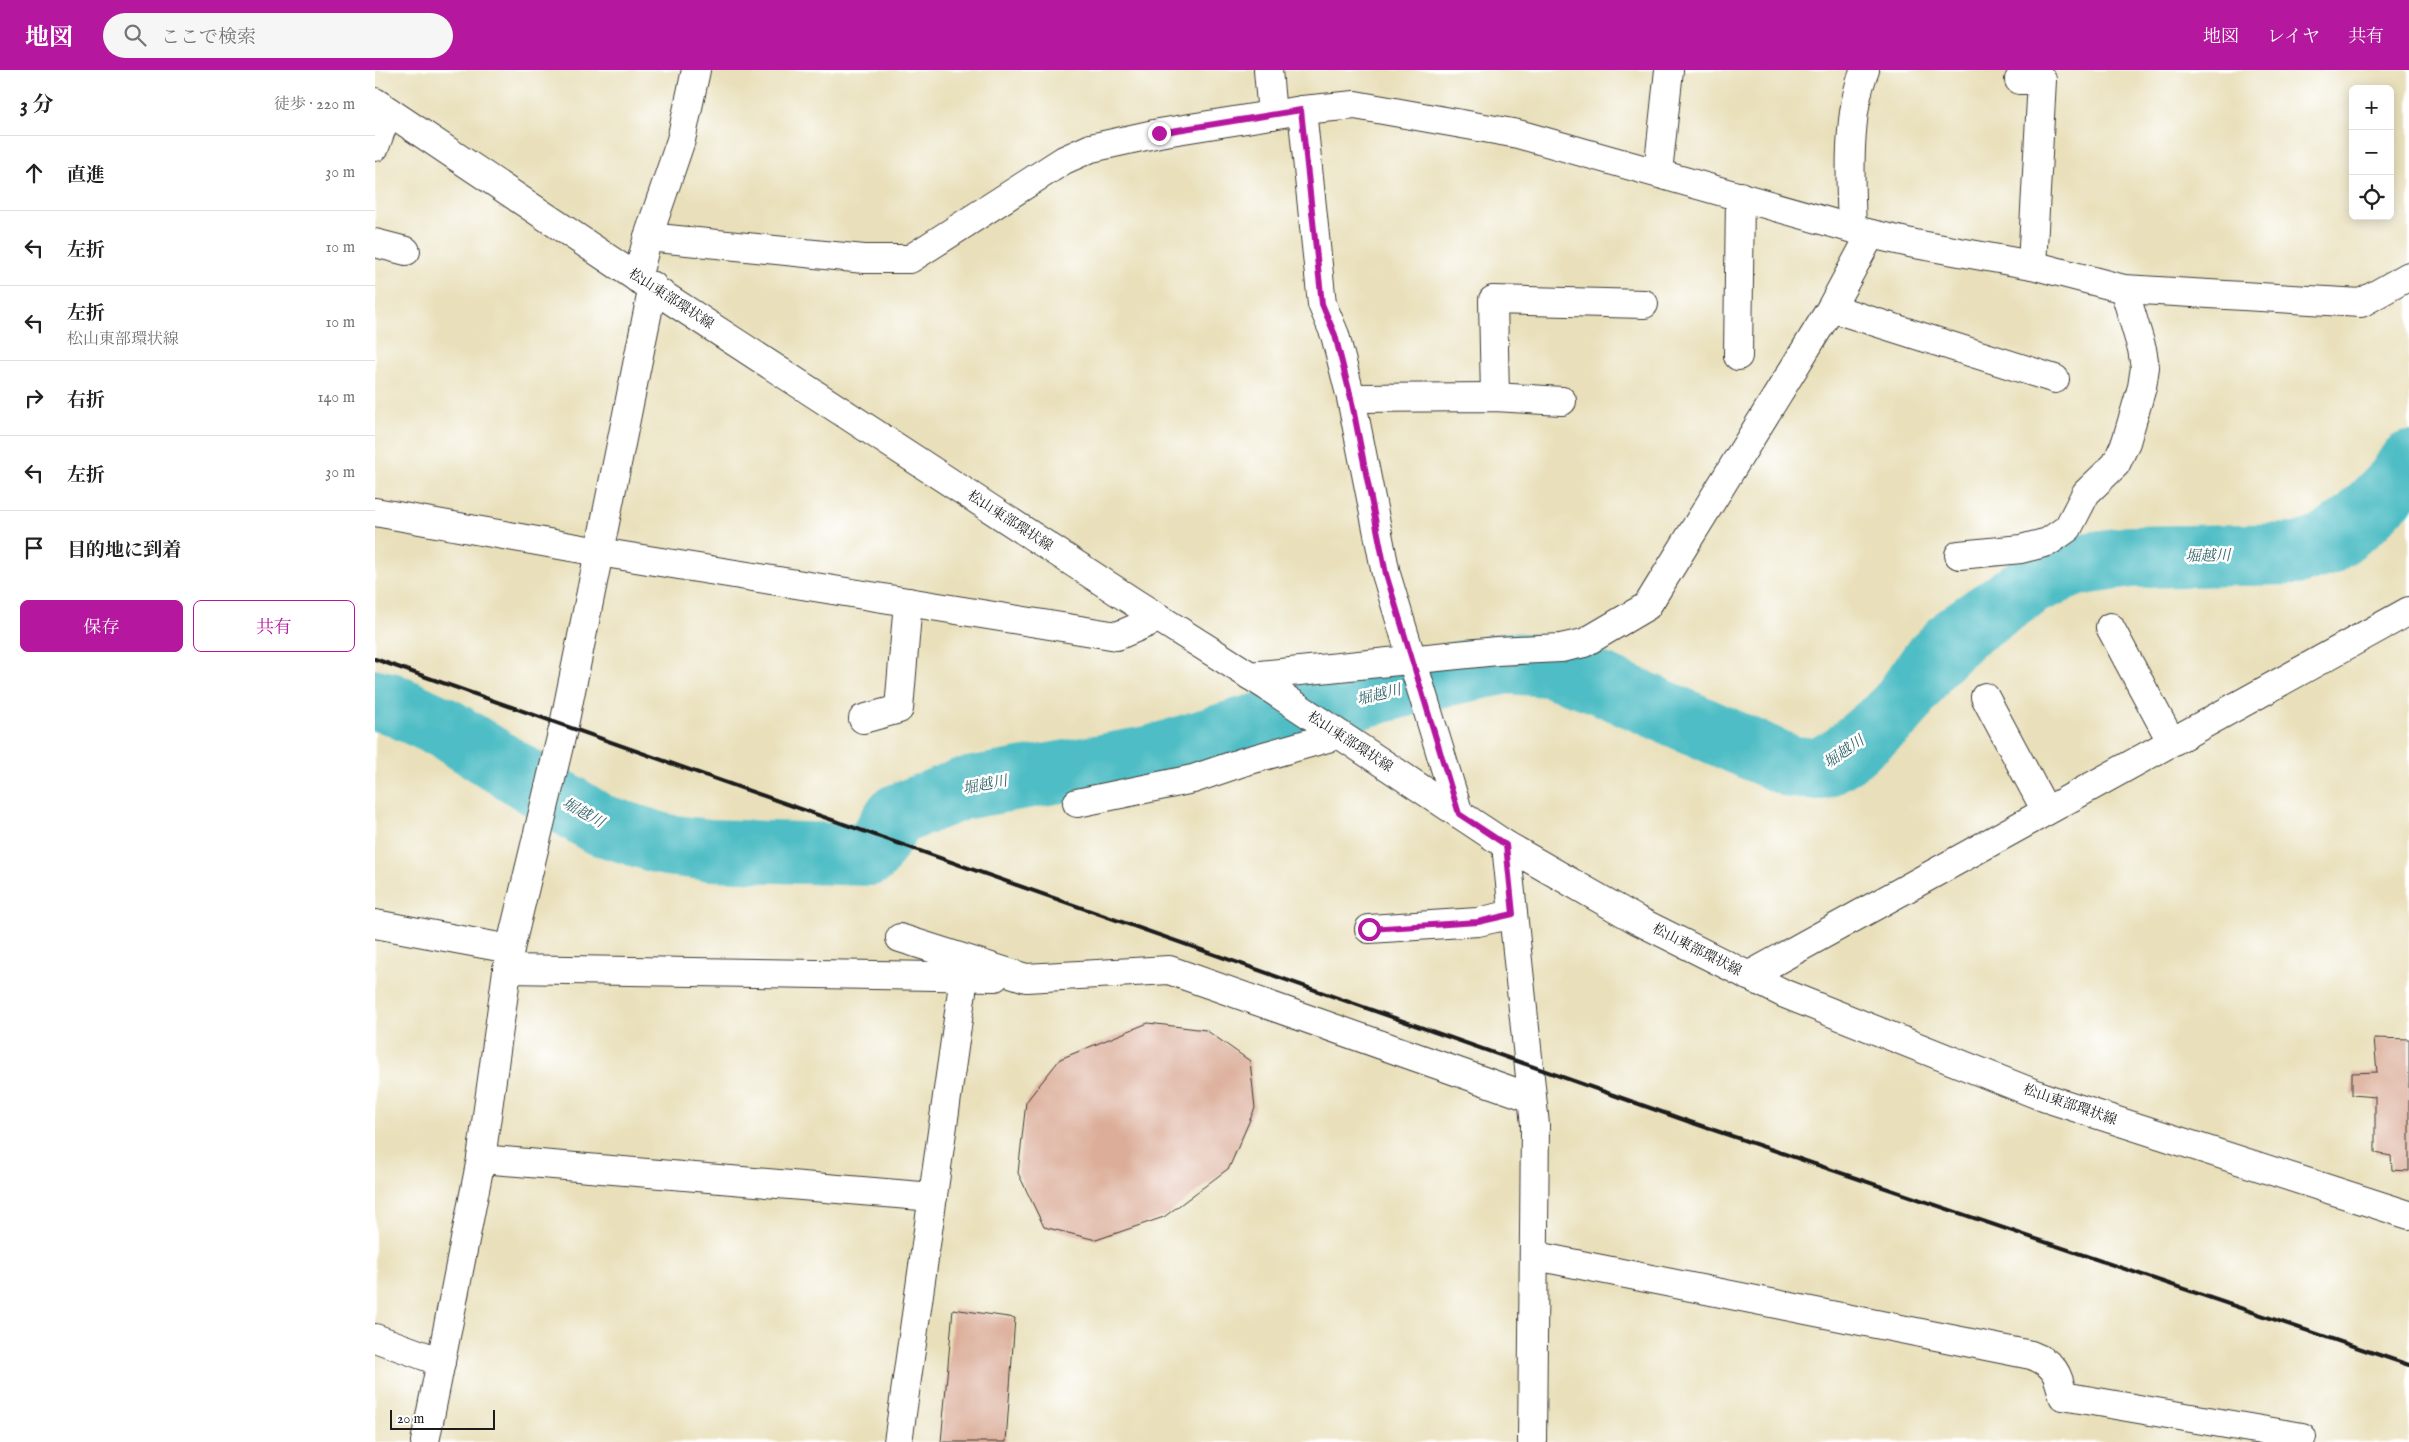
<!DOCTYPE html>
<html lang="ja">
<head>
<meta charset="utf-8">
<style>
	body { margin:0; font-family:"IM FELL English","Noto Serif JP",serif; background:#f6f6f6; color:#222 }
	.controls { position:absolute; right:15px; top:15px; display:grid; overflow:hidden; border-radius:8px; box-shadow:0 2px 12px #0003 }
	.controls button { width:45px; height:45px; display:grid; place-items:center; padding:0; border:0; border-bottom:1px solid #e0e0e0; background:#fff; color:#222; font:25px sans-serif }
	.scale { position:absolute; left:15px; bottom:12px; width:105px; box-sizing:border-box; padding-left:5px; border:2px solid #1c1c1c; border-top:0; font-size:14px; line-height:18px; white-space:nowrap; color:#1c1c1c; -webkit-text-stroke:4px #fff; paint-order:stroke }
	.stop { position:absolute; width:15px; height:15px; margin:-11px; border:4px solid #b5179e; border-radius:50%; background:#fff }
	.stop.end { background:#b5179e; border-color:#fff; box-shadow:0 1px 5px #0008 }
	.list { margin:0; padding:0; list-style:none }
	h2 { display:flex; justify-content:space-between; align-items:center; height:65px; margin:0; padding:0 20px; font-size:21px }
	h2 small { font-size:16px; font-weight:400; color:#767676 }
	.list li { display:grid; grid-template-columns:32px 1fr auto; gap:15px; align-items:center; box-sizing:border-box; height:75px; padding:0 20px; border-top:1px solid #e0e0e0 }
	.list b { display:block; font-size:19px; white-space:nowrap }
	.list p { margin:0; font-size:16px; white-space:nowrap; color:#767676 }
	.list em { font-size:16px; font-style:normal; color:#767676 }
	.actions { display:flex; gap:10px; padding:15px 20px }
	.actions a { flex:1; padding:11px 0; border:1px solid #b5179e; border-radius:8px; text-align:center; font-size:18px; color:#b5179e }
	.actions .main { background:#b5179e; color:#fff }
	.icon { flex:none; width:28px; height:28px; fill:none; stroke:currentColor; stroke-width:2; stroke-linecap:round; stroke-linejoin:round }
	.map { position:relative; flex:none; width:2034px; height:1372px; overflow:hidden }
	header { display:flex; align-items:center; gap:30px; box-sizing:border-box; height:70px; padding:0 25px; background:#b5179e; color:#fff }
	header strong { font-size:24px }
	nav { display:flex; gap:28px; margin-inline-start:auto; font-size:18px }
	.search { width:350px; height:45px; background:#f6f6f6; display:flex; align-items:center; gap:12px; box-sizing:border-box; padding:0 18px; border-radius:28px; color:#767676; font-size:19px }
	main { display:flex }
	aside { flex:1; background:#fff }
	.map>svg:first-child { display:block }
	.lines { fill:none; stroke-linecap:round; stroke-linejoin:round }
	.river { stroke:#4fbdc5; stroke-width:62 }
	.building { fill:#dcae9a }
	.street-casing { stroke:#3b3934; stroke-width:30 }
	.primary-casing { stroke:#3b3934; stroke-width:30 }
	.street { stroke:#fff; stroke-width:28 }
	.primary { stroke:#fff; stroke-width:28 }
	.rail { stroke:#1c1c1c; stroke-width:4 }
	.route { stroke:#b5179e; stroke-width:6 }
	.labels { text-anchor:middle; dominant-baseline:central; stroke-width:5; stroke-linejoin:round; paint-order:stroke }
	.street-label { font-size:14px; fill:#1c1c1c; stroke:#fff }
	.water-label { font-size:15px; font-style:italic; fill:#336468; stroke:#fff }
</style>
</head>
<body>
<header>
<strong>地図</strong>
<div class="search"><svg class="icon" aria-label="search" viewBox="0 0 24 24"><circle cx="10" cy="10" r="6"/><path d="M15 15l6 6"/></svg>ここで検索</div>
<nav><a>地図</a><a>レイヤ</a><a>共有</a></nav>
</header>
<main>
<aside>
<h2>3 分<small>徒歩 · 220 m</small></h2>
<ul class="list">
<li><svg class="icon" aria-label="ahead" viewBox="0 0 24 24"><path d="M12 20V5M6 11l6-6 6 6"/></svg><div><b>直進</b></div><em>30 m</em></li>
<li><svg class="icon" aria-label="left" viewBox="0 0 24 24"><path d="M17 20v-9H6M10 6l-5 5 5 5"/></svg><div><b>左折</b></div><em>10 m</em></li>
<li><svg class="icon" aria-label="left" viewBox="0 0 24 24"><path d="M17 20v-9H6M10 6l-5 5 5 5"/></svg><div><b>左折</b><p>松山東部環状線</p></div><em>10 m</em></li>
<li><svg class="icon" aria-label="right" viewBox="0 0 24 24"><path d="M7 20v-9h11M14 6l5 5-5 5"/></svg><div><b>右折</b></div><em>140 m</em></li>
<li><svg class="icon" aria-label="left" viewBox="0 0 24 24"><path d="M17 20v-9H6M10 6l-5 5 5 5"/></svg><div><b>左折</b></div><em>30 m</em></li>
<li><svg class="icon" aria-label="arrive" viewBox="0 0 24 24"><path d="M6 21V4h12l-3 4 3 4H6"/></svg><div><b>目的地に到着</b></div></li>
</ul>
<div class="actions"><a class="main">保存</a><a>共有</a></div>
</aside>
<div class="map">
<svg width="2034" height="1372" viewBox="0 0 2034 1372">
	<rect width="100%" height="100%" fill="#fff"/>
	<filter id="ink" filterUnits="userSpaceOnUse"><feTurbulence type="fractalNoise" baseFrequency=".02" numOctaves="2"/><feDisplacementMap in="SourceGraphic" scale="10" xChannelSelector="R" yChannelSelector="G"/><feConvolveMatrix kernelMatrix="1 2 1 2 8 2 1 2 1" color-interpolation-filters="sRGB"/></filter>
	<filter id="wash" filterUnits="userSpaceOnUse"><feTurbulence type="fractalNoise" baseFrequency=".0096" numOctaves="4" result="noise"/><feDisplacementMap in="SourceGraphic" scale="20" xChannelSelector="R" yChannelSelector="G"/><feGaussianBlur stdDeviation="1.12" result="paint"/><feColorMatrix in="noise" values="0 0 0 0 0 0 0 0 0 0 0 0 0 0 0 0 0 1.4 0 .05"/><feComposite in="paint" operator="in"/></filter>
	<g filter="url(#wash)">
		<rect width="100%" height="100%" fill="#e9e0bb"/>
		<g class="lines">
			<polyline class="river" points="0,630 15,633 71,659 223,754 291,775 335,780 495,785 521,745 587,719 778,686 869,658 1073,605 1132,593 1174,596 1224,613 1417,697 1445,699 1469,685 1520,642 1556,592 1586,562 1656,514 1701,495 1755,487 1923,484 1951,475 1982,452 2022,411 2034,392"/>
		</g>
		<g id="blocks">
			<g class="building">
				<polygon points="773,953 831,960 875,991 880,1038 854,1098 789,1147 721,1170 669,1157 643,1103 651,1032 685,989"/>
				<polygon points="1999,968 2034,969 2034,1101 2017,1100 2016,1086 2000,1083 2000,1027 1977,1025 1977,1003 2002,1002"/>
				<polygon points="578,1239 640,1248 631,1372 566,1372"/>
			</g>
		</g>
	</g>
	<g filter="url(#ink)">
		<use href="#blocks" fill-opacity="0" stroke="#3b3934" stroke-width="1"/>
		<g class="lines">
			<g class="street-casing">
				<g id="street">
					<polyline points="893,0 897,45"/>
					<polyline points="1644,10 1667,10 1657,195"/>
					<polyline points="927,40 947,234 960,265 976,328 1011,504 1084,744"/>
					<polyline points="0,77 13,41"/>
					<polyline points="1283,102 1294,0"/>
					<path d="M 1477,157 C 1475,112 1472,41 1490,0"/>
					<polyline points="273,167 489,189 535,189 689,90 716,78 784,63 927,40 980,35 1143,64 1496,164 1540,174 1657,195 1749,219 1986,233 2034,206"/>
					<polyline points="0,173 31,181"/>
					<polyline points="262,208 273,167 306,70 321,0"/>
					<polyline points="1456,238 1680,309"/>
					<polyline points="1363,286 1365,126"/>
					<polyline points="1120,327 1118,230 1269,234"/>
					<polyline points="976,328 1120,327 1187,331"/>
					<polyline points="0,442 224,482 742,566 784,548"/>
					<polyline points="1584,485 1646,479 1673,472 1693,458 1711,423 1741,394 1751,372 1767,317 1770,297 1767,279 1749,219"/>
					<polyline points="1735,557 1796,671"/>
					<polyline points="875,606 1122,581 1186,578 1209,573 1272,536 1456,238 1496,164"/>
					<polyline points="1610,627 1671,741"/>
					<polyline points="488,649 524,639 533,532"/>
					<polyline points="702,733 818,709 868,692 963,665"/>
					<polyline points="1131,775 1160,1055 1157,1372"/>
					<polyline points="0,854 135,879"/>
					<polyline points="994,859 1103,852 1138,844"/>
					<polyline points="525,868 651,908 794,900 1157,1028"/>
					<polyline points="132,899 620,907"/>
					<polyline points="1373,906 2034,541"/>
					<polyline points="106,1089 558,1127"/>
					<path d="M 1161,1186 L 1656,1285 C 1680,1294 1682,1302 1688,1326 L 1927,1367"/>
					<polyline points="0,1268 66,1292"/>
					<polyline points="50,1372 106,1089 135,879 189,655 278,216"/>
					<polyline points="523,1372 589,907"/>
				</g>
			</g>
			<g class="primary-casing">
				<polyline id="primary" points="0,32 262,208 760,533 893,617 1131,775 1262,850 1410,924 1671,1028 2034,1145"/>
			</g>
			<use href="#street" class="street"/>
			<use href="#primary" class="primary"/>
			<polyline class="rail" points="0,589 1315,1052 2034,1295"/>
		</g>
	</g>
	<g class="lines" filter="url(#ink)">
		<polyline class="route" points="784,63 926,40 947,234 960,265 976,328 1011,504 1084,744 1131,775 1138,844 1103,852 994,859"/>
	</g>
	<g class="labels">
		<g class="street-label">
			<text transform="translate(296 229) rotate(33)">松山東部環状線</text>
			<text transform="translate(635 451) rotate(33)">松山東部環状線</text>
			<text transform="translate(975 672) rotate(33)">松山東部環状線</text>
			<text transform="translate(1322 880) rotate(27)">松山東部環状線</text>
			<text transform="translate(1695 1035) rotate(19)">松山東部環状線</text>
		</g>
		<g class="water-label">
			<text transform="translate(1833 486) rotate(-1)">堀越川</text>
			<text transform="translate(1004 625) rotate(-14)">堀越川</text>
			<text transform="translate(1469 682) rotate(-35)">堀越川</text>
			<text transform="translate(610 715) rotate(-11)">堀越川</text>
			<text transform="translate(208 743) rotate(29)">堀越川</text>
		</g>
	</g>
</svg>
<div class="controls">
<button>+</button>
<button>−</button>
<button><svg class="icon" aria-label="locate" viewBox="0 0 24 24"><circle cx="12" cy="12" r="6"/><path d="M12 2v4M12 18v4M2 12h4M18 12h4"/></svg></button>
</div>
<div class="scale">20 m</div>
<div class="stop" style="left:994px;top:859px"></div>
<div class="stop end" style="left:784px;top:63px"></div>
</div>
</main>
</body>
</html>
